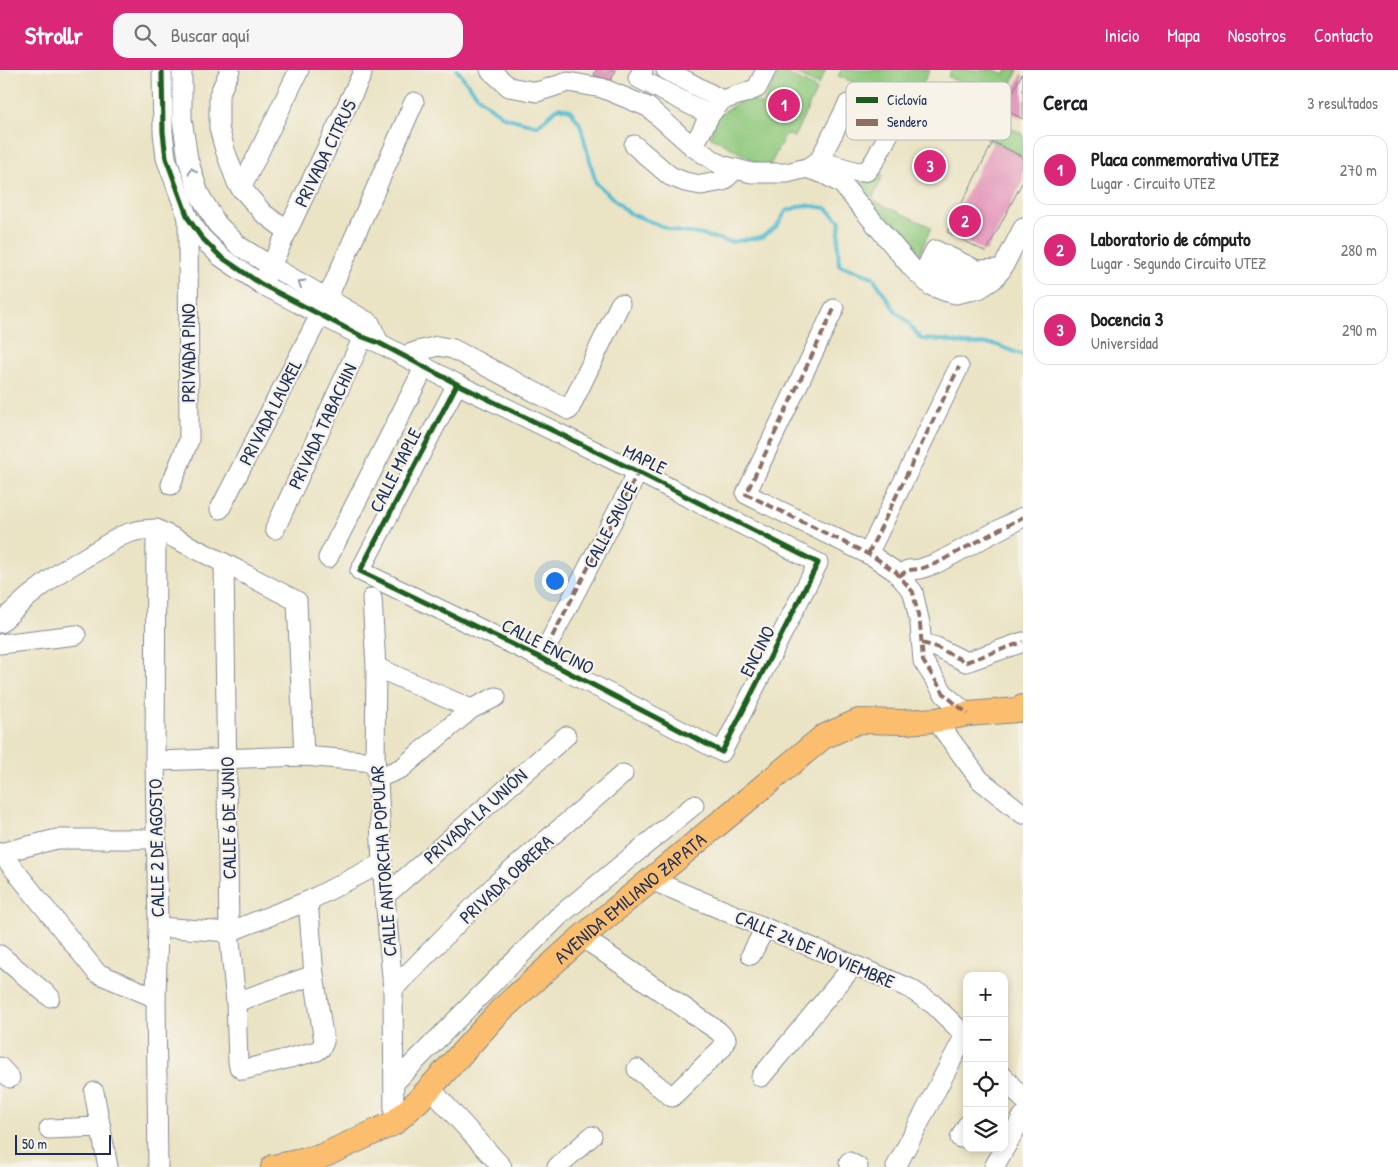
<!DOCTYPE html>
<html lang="es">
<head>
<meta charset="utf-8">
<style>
	body { margin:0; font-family:"Patrick Hand",sans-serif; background:#f6f6f6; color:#202124 }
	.controls { position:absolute; right:15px; bottom:15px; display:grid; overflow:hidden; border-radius:10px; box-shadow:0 2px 8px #0003 }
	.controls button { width:45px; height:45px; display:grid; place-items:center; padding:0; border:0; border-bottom:1px solid #e0e0e0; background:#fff; color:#202124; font:25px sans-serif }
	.scale { position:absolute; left:15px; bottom:12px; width:96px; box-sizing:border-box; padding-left:5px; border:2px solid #1b2f5e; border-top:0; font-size:14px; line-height:18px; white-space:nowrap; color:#1b2f5e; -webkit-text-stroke:4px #f7f3e8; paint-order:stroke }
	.you { position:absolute; left:554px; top:510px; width:18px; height:18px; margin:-12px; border:4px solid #fff; border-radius:50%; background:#1a73e8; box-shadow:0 0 0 8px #1a73e833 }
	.badge { display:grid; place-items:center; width:32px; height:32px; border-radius:50%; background:#db2777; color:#fff; font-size:16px; font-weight:700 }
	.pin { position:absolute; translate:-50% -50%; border:2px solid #fff; box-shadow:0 1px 5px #0006 }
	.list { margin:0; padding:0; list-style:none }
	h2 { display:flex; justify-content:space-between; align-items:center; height:65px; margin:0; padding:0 20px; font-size:21px }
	h2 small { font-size:16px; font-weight:400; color:#757577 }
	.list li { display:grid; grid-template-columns:32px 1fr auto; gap:15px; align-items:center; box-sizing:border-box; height:70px; margin:0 10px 10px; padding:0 10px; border:1px solid #e0e0e0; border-radius:15px }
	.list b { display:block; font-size:19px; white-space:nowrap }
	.list p { margin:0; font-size:16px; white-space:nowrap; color:#757577 }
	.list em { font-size:16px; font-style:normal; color:#757577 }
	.icon { flex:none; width:28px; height:28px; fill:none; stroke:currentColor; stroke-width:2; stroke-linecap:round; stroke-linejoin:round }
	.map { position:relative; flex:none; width:1023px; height:1097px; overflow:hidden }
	header { display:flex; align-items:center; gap:30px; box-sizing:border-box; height:70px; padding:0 25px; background:#db2777; color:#fff }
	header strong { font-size:24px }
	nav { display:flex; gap:28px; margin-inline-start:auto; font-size:18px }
	.search { width:350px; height:45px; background:#f6f6f6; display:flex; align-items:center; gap:12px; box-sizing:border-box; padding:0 18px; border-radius:15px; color:#757577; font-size:19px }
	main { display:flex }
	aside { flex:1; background:#fff }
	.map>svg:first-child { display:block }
	.green { fill:#8fc97d; stroke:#557c6e }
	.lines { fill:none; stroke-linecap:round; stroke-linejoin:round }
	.stream { stroke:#53bcd0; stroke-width:4 }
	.building { fill:#e290b7 }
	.minor-casing { stroke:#828991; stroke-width:21 }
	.major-casing { stroke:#828991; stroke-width:26 }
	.minor { stroke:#fff; stroke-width:19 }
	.major { stroke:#fbbe6e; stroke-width:24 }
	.quiet { stroke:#8d6e63; stroke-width:4; stroke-dasharray:8 4; stroke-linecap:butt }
	.cycleway-casing { stroke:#f7f3e8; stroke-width:8 }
	.cycleway { stroke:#1b5e20; stroke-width:5 }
	.oneway { stroke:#8d97ae }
	.labels { text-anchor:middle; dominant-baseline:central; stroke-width:4.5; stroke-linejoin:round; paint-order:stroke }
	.street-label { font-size:19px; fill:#1b2f5e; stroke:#f7f3e8 }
	.key { fill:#f7f3e8; stroke:#b5b8bf; stroke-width:1 }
	.key-label { font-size:14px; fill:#1b2f5e }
</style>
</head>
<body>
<header>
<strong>Strollr</strong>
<div class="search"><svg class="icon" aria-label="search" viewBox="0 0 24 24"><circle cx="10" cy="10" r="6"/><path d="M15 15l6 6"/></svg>Buscar aquí</div>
<nav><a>Inicio</a><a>Mapa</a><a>Nosotros</a><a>Contacto</a></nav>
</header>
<main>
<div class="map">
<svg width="1023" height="1097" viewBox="0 0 1023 1097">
	<rect width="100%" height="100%" fill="#f7f3e8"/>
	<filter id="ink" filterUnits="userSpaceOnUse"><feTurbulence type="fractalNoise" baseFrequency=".02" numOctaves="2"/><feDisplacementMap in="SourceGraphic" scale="10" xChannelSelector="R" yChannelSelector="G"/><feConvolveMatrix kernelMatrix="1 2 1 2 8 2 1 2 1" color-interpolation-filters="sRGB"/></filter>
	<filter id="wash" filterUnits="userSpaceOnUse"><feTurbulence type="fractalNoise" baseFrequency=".0096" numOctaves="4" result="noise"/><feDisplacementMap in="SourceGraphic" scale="20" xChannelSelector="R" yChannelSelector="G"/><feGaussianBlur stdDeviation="1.12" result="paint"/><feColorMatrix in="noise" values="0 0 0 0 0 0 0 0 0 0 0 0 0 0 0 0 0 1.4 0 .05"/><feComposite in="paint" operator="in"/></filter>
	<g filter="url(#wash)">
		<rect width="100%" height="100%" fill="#eae3c4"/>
		<g class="green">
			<polygon points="780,0 817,19 794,67 786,64 768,99 710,66 717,46 747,27 762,35"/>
			<polygon points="789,0 826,0 818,15"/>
			<polygon points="841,0 930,0 916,26 882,12 877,21 838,6"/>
			<polygon points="951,0 995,0 1005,4 1007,0 1018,0 1002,33 948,7"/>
			<polygon points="994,50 1023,64 1023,87 985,68"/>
			<polygon points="872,101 883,105 872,130 931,157 914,198 848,107"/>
		</g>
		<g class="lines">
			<polyline class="stream" points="457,0 480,29 504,47 537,56 559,37 570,40 580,54 596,113 629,143 674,161 698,164 731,172 762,167 777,156 786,141 804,135 826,138 840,151 838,173 839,195 873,207 896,242 905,249 921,269 943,270 964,274 994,274 1023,285"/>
		</g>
		<g id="blocks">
			<g class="building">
				<polygon points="596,0 616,0 611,10 594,5"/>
				<polygon points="1023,2 1023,49 1004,39"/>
				<polygon points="993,72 1023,87 1023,111 986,182 947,162"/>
			</g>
		</g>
	</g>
	<g filter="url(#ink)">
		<use href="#blocks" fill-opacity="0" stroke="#828991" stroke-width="1"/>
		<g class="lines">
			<g class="minor-casing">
				<g id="minor">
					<polyline points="162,0 163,62 166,88 188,148 201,167 221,187 261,214 363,267 379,273 457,314 638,402 818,493 722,682 541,588 360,501 457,314"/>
					<polyline points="182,0 182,49 188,89 199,124 217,154 239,176 271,196 370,253 379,273"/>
					<polyline points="230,0 219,25 219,58 225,80 237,113 263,143 287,161"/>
					<polyline points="490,0 509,17 537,22 568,12 602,18 648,37 693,77 721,95 752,103 787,103 807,98 819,91 848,34 894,54 875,90 867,101 858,102 819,91"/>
					<polyline points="643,0 638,8 710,45"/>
					<polyline points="666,0 722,30"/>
					<polyline points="634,75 670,106 685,112 701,115 723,111 736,99"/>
					<polyline points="693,77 710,45 722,30 745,23 757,18 766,0"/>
					<polyline points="809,99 824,104 842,114 912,198 931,216 944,221 956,224 979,219 993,210 1002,199 1023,158"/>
					<polyline points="241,119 299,0"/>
					<polyline points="977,200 963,210 928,194 935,180 977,200 1002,199"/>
					<polyline points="266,206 362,4"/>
					<polyline points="834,239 746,424 874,487 896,502 913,522 920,554 923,591 945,625 968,644"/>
					<polyline points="404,286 418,281 438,276 453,279 569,340 620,234"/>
					<polyline points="171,415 189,370 188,148"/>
					<polyline points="220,439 320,245 414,32"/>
					<polyline points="156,459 155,691 158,857 156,928 158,1097"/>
					<polyline points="275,459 368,256"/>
					<polyline points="868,484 959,297"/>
					<polyline points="328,488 425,296"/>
					<polyline points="224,493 229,862 236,932 238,992 239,997 243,1000 317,981 321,978 324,972 314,905 308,831"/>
					<polyline points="899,506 908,500 920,499 937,493 1023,447"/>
					<polyline points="372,528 376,597 375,692 378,708 382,793 393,919 394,1053"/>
					<polyline points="0,553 27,528 59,503 121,466 132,462 141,460 156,459 224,493 297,531 304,686"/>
					<polyline points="922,573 936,577 966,592 1023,572"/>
					<polyline points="0,574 76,565"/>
					<polyline points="541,588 638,402"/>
					<polyline points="376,597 471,639"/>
					<polyline points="936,650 980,710 1023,744"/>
					<polyline points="155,691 304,686 375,692"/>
					<polyline points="378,708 402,698 471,639 496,627"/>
					<polyline points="0,783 57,769 156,769"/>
					<polyline points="1,783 97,903 156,928"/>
					<polyline points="651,810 909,918 933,934 967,967"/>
					<polyline points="385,826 566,666"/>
					<polyline points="158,857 229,862 308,831 382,793"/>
					<polyline points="582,867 718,961 726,969 722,978 672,1027 637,999"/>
					<polyline points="0,885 50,927"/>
					<polyline points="751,885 765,858"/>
					<polyline points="393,919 497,813 623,704"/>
					<polyline points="236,932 314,905"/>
					<polyline points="0,997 10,1008"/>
					<polyline points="761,1007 854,895"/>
					<polyline points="1004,1007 1023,1029"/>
					<polyline points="394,1013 558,847 694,735"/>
					<polyline points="430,1018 502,1097"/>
					<polyline points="94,1022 108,1097"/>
					<polyline points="49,1059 101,1057"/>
					<polyline points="960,1068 967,1055"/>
					<polyline points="849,1092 858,1097"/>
					<polyline points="557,1097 592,1066"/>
					<polyline points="896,1097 965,965"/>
					<polyline points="994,1097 1023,1046"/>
				</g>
			</g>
			<g class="major-casing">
				<g id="major">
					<path id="s1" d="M 273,1097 L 320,1087 L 394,1053 L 419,1030 L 501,940 L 582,867 L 823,667 L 859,651 L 904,652 L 936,650 L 968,644 L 1017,640 L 1023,637"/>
				</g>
			</g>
			<use href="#minor" class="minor"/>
			<use href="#major" class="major"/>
			<g class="quiet">
				<polyline points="834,239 746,424 874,487 896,502 913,522 920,554 923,591 945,625 968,644"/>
				<polyline points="868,484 959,297"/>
				<polyline points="899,506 908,500 920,499 937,493 1023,447"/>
				<polyline points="922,573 936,577 966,592 1023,572"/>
				<polyline points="541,588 638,402"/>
			</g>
			<g class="cycleway-casing">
				<polyline id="cycleway" points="162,0 163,62 166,88 188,148 201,167 221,187 261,214 363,267 379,273 457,314 638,402 818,493 722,682 541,588 360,501 457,314"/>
			</g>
			<use href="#cycleway" class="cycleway"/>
		</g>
		<defs><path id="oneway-chevron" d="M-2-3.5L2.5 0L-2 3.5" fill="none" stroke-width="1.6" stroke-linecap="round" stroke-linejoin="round" transform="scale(1.25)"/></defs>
		<g class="oneway">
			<use href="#oneway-chevron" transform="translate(192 101) rotate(-107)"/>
			<use href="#oneway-chevron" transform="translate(301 213) rotate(-150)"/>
		</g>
	</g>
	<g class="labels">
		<g class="street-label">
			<text transform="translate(325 83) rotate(-64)">PRIVADA CITRUS</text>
			<text transform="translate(188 283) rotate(-90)">PRIVADA PINO</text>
			<text transform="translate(270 342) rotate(-63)">PRIVADA LAUREL</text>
			<text transform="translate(322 356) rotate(-65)">PRIVADA TABACHIN</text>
			<text transform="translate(645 389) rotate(26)">MAPLE</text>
			<text transform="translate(395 400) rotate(-63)">CALLE MAPLE</text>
			<text transform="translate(610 455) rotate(-62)">CALLE SAUCE</text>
			<text transform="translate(548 576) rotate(27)">CALLE ENCINO</text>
			<text transform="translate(757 581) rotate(-63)">ENCINO</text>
			<text transform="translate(475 746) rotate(-42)">PRIVADA LA UNIÓN</text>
			<text transform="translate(228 748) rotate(-91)">CALLE 6 DE JUNIO</text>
			<text transform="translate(156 778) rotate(-91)">CALLE 2 DE AGOSTO</text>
			<text transform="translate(383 791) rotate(-94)">CALLE ANTORCHA POPULAR</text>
			<text transform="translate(506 809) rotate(-43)">PRIVADA OBRERA</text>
			<text stroke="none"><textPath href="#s1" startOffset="456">AVENIDA EMILIANO ZAPATA</textPath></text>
			<text transform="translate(815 879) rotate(23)">CALLE 24 DE NOVIEMBRE</text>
		</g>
	</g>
	<rect x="846" y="12" width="165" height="58" rx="8" class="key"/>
	<rect x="856" y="27" width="22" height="6" fill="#1b5e20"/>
	<rect x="856" y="49" width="22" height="7" fill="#8d6e63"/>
	<g class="key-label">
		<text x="887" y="35">Ciclovía</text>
		<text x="887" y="57">Sendero</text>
	</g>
</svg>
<div class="controls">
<button>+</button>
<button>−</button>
<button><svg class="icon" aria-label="locate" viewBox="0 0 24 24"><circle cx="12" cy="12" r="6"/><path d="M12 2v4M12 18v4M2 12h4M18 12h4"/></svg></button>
<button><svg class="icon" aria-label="layers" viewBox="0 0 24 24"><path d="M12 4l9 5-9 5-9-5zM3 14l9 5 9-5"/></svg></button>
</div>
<div class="scale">50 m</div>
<div class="you"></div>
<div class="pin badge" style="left:784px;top:35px">1</div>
<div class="pin badge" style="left:965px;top:151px">2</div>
<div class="pin badge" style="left:930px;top:96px">3</div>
</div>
<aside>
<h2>Cerca<small>3 resultados</small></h2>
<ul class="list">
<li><span class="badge">1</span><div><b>Placa conmemorativa UTEZ</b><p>Lugar · Circuito UTEZ</p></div><em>270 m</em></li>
<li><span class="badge">2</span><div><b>Laboratorio de cómputo</b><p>Lugar · Segundo Circuito UTEZ</p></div><em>280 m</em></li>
<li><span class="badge">3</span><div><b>Docencia 3</b><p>Universidad</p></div><em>290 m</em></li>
</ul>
</aside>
</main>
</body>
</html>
